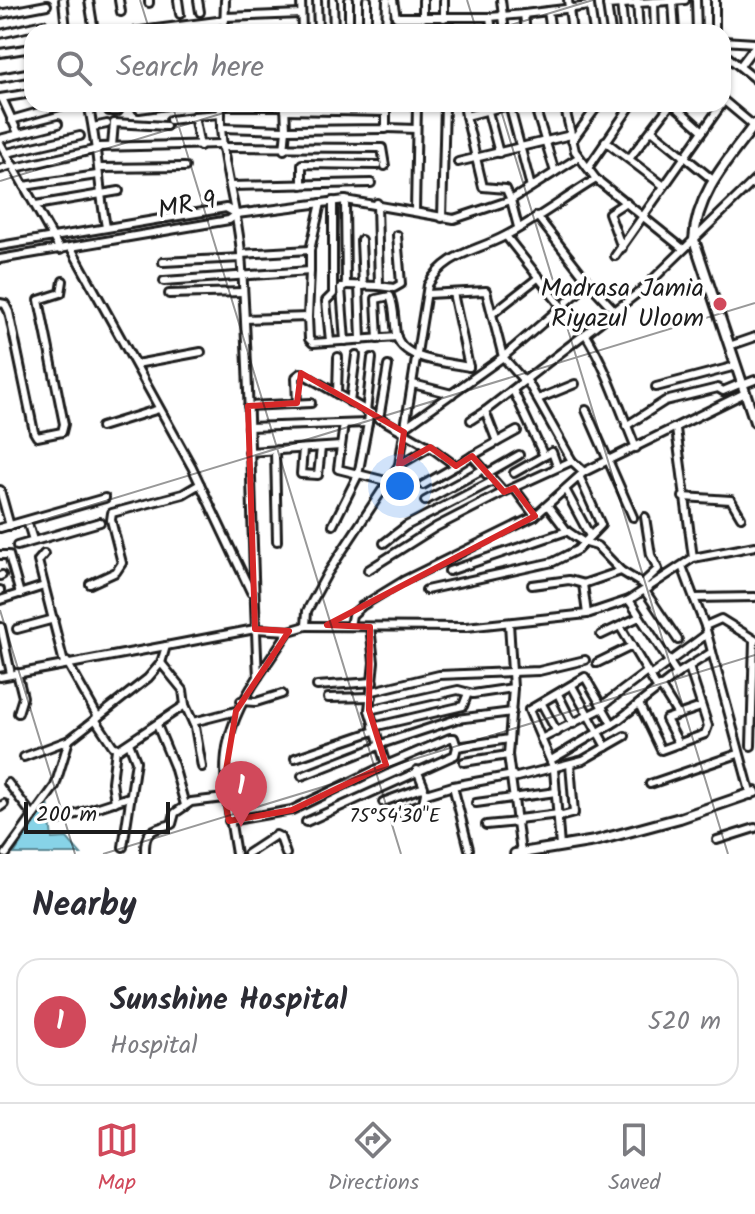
<!DOCTYPE html>
<html lang="en">
<head>
<meta charset="utf-8">
<style>
	body { margin:0; font-family:Kalam,sans-serif; background:#f7f7f7; color:#2b2b33 }
	.scale { position:absolute; left:24px; bottom:20px; width:146px; box-sizing:border-box; padding-left:8px; border:4px solid #1c1c1c; border-top:0; font-size:22px; line-height:28px; white-space:nowrap; color:#1c1c1c; -webkit-text-stroke:6px #fff; paint-order:stroke }
	.you { position:absolute; left:400px; top:486px; width:28px; height:28px; margin:-20px; border:6px solid #fff; border-radius:50%; background:#1a73e8; box-shadow:0 0 0 12px #1a73e833 }
	.badge { display:grid; place-items:center; width:52px; height:52px; border-radius:50%; background:#d1495b; color:#fff; font-size:26px; font-weight:700 }
	.pin { position:absolute; translate:-50% -66px; filter:drop-shadow(0 2px 4px #0008) }
	.pin::after { content:''; position:absolute; top:42px; width:28px; height:24px; background:inherit; clip-path:polygon(0 0,100% 0,50% 100%) }
	.list { margin:0; padding:0; list-style:none }
	h2 { display:flex; justify-content:space-between; align-items:center; height:104px; margin:0; padding:0 32px; font-size:34px }
	h2 small { font-size:26px; font-weight:400; color:#7c7c81 }
	.list li { display:grid; grid-template-columns:52px 1fr auto; gap:24px; align-items:center; box-sizing:border-box; height:128px; margin:0 16px 16px; padding:0 16px; border:2px solid #e1e1e2; border-radius:24px }
	.list b { display:block; font-size:30px; white-space:nowrap }
	.list p { margin:0; font-size:26px; white-space:nowrap; color:#7c7c81 }
	.list em { font-size:26px; font-style:normal; color:#7c7c81 }
	.icon { flex:none; width:44px; height:44px; fill:none; stroke:currentColor; stroke-width:2; stroke-linecap:round; stroke-linejoin:round }
	.map { position:relative; flex:none; width:755px; height:854px; overflow:hidden }
	.search { position:absolute; background:#fff; box-shadow:0 2px 6px #0004; left:24px; right:24px; top:24px; height:88px; display:flex; align-items:center; gap:20px; box-sizing:border-box; padding:0 28px; border-radius:24px; color:#7c7c81; font-size:30px }
	.sheet { height:248px; background:#fff }
	nav { display:flex; justify-content:space-around; align-items:center; box-sizing:border-box; height:112px; border-top:2px solid #e1e1e2; background:#fff; font-size:22px; color:#7c7c81 }
	nav a { display:grid; justify-items:center; gap:4px }
	nav .on { color:#d1495b }
	.map>svg:first-child { display:block }
	.water { fill:#87d3e7; stroke:#5c8a96; stroke-width:2 }
	.lines { fill:none; stroke-linecap:round; stroke-linejoin:round }
	.minor-casing { stroke:#1c1c1c; stroke-width:12 }
	.major-casing { stroke:#1c1c1c; stroke-width:14 }
	.minor { stroke:#fff; stroke-width:6 }
	.major { stroke:#fff; stroke-width:8 }
	.marked { fill:none; stroke:#d62828; stroke-width:6; stroke-linejoin:round }
	.ticks { fill:none; stroke:#1c1c1c; stroke-width:2; stroke-opacity:0.45 }
	.poi-dot { fill:#d1495b; stroke:#fff; stroke-width:3 }
	.labels { text-anchor:middle; dominant-baseline:central; stroke-width:7; stroke-linejoin:round; paint-order:stroke }
	.street-label { font-size:26px; fill:#1c1c1c; stroke:#fff }
	.poi-label { font-size:26px; fill:#1c1c1c; stroke:#fff; text-anchor:end }
	.ticks-label { font-size:20px; text-anchor:middle; fill:#1c1c1c; stroke:#fff; stroke-width:7; stroke-linejoin:round; paint-order:stroke }
</style>
</head>
<body>
<div class="map">
<svg width="755" height="854" viewBox="0 0 755 854">
	<rect width="100%" height="100%" fill="#fff"/>
	<filter id="ink" filterUnits="userSpaceOnUse"><feTurbulence type="fractalNoise" baseFrequency=".0125" numOctaves="2"/><feDisplacementMap in="SourceGraphic" scale="16" xChannelSelector="R" yChannelSelector="G"/><feConvolveMatrix kernelMatrix="1 2 1 2 8 2 1 2 1" color-interpolation-filters="sRGB"/></filter>
	<g filter="url(#ink)">
		<polygon class="water" points="48,801 52,839 67,838 81,854 14,854"/>
		<g class="lines">
			<g class="minor-casing">
				<g id="minor">
					<polyline points="63,0 66,30"/>
					<polyline points="89,0 93,25"/>
					<polyline points="119,0 121,12"/>
					<polyline points="149,0 149,3"/>
					<polyline points="178,0 180,14"/>
					<polyline points="198,0 200,12"/>
					<polyline points="301,0 302,32"/>
					<polyline points="317,0 318,32"/>
					<polyline points="333,0 334,32"/>
					<polyline points="349,0 349,32"/>
					<polyline points="393,0 396,17 490,17 524,14"/>
					<polyline points="423,0 423,18"/>
					<polyline points="444,0 444,18"/>
					<polyline points="501,0 505,32"/>
					<polyline points="568,0 572,32"/>
					<polyline points="637,0 639,32"/>
					<polyline points="696,0 697,32"/>
					<polyline points="715,0 715,32"/>
					<polyline points="654,2 655,32"/>
					<polyline points="673,2 675,32"/>
					<polyline points="621,3 624,32"/>
					<polyline points="590,6 594,32"/>
					<polyline points="0,14 47,5"/>
					<polyline points="225,17 301,14"/>
					<polyline points="490,17 492,32"/>
					<polyline points="133,32 225,20"/>
					<polyline points="224,32 225,0"/>
					<polyline points="367,32 367,0"/>
					<polyline points="386,32 387,0"/>
					<polyline points="526,32 524,14 548,11"/>
					<polyline points="551,32 548,11 590,6 589,0"/>
					<polyline points="611,32 607,5 685,0"/>
					<polyline points="0,34 43,24"/>
					<polyline points="723,41 755,43"/>
					<polyline points="0,53 32,48"/>
					<polyline points="723,53 755,79"/>
					<polyline points="740,66 755,46"/>
					<polyline points="0,78 32,72"/>
					<polyline points="0,98 32,93"/>
					<polyline points="2,98 18,133"/>
					<polyline points="723,100 754,126"/>
					<path d="M 88,104 C 98,145 98,185 106,227"/>
					<polyline points="105,104 109,111 118,111 122,104"/>
					<polyline points="137,104 139,109 174,104"/>
					<path d="M 221,104 C 218,155 237,203 241,253 C 251,394 251,536 258,677 L 289,631 L 306,626 L 307,611 L 327,574 L 399,465 L 430,447 L 456,466 L 472,456 L 504,492 L 572,461 L 584,472 L 745,393"/>
					<polyline points="464,104 466,116 513,104"/>
					<polyline points="486,104 499,153"/>
					<polyline points="509,104 531,187"/>
					<polyline points="534,104 555,172"/>
					<polyline points="564,104 575,151 596,179 682,248"/>
					<polyline points="673,104 703,131"/>
					<polyline points="221,106 285,106"/>
					<polyline points="285,110 386,112"/>
					<polyline points="11,120 67,104"/>
					<polyline points="170,120 194,117"/>
					<polyline points="93,127 107,124"/>
					<polyline points="221,128 286,130 285,104"/>
					<polyline points="387,128 416,129"/>
					<polyline points="653,131 713,180"/>
					<polyline points="0,139 58,124"/>
					<polyline points="572,141 599,104"/>
					<polyline points="605,141 664,186"/>
					<polyline points="0,143 60,250"/>
					<polyline points="112,146 114,123 166,126"/>
					<polyline points="200,146 194,116 221,114"/>
					<polyline points="98,147 221,144"/>
					<polyline points="222,147 382,148 385,166"/>
					<polyline points="284,150 286,130 386,129 386,104"/>
					<polyline points="7,153 80,136"/>
					<polyline points="629,159 671,104"/>
					<polyline points="458,162 571,135"/>
					<polyline points="15,168 98,149"/>
					<polyline points="99,168 185,167"/>
					<polyline points="588,168 632,104"/>
					<polyline points="0,169 13,165"/>
					<polyline points="302,185 302,164 378,165"/>
					<polyline points="24,186 97,175"/>
					<polyline points="230,186 371,183"/>
					<polyline points="345,200 346,285 341,288 345,341"/>
					<polyline points="36,205 119,191"/>
					<polyline points="415,212 417,104"/>
					<polyline points="537,216 589,283"/>
					<polyline points="442,218 445,104"/>
					<polyline points="518,227 511,200 579,157"/>
					<polyline points="506,236 561,306"/>
					<polyline points="361,240 363,286"/>
					<polyline points="0,246 226,208 237,214"/>
					<polyline points="71,248 192,467 251,592"/>
					<polyline points="622,248 609,213 626,202"/>
					<polyline points="241,254 310,250"/>
					<polyline points="615,256 722,104"/>
					<polyline points="0,259 229,220 237,214 345,200 454,219 511,200 506,189 483,187 466,116"/>
					<polyline points="163,262 241,258"/>
					<polyline points="164,281 310,271 310,250 321,203"/>
					<polyline points="346,285 379,286 377,203"/>
					<polyline points="359,285 361,340"/>
					<polyline points="379,286 394,288 401,284 397,235"/>
					<polyline points="453,293 469,367"/>
					<polyline points="169,294 243,292"/>
					<polyline points="427,294 486,291 503,357 589,283 615,311"/>
					<polyline points="0,303 5,304 9,312 34,432 37,437 62,432 64,424 39,300 61,293 63,281"/>
					<polyline points="492,314 539,277"/>
					<polyline points="308,317 310,271"/>
					<polyline points="245,319 308,317 309,339 313,343 397,337"/>
					<path d="M 586,335 C 608,371 620,410 636,448"/>
					<path d="M 378,339 L 376,299 L 390,296 C 395,307 394,322 396,334 C 402,361 446,362 469,367"/>
					<polyline points="330,341 326,301 333,294 333,201"/>
					<polyline points="729,346 755,337"/>
					<polyline points="136,364 201,352"/>
					<polyline points="526,379 572,461"/>
					<polyline points="413,384 452,394"/>
					<polyline points="742,385 755,380"/>
					<polyline points="656,387 736,366"/>
					<polyline points="513,390 544,456 552,452 557,466"/>
					<polyline points="337,394 338,357"/>
					<polyline points="538,399 575,384"/>
					<polyline points="350,402 356,355"/>
					<polyline points="297,404 296,377 301,373 430,447"/>
					<polyline points="248,406 311,403"/>
					<polyline points="586,410 633,517"/>
					<polyline points="366,412 372,358"/>
					<polyline points="379,419 388,366"/>
					<polyline points="471,420 485,411"/>
					<polyline points="344,424 338,469 390,482"/>
					<polyline points="626,426 665,401 718,388 723,391 742,383"/>
					<polyline points="101,427 159,409"/>
					<polyline points="248,427 368,423 369,414"/>
					<path d="M 405,427 L 428,285 C 445,253 475,252 505,236 C 536,220 566,197 596,179"/>
					<polyline points="676,429 693,558"/>
					<polyline points="497,442 517,431"/>
					<polyline points="303,449 301,474 318,475 321,448"/>
					<polyline points="275,451 277,541"/>
					<polyline points="249,452 341,446"/>
					<polyline points="472,456 497,442 485,411 643,289 755,180"/>
					<polyline points="399,465 405,427 503,357 524,381"/>
					<polyline points="514,473 544,456"/>
					<polyline points="486,474 519,455"/>
					<polyline points="423,485 456,466"/>
					<polyline points="514,488 535,516"/>
					<polyline points="0,490 10,526"/>
					<polyline points="566,491 590,536"/>
					<polyline points="683,497 731,500 741,517"/>
					<polyline points="425,501 482,470"/>
					<polyline points="548,506 567,531 583,542 597,546 621,571 649,588"/>
					<polyline points="27,521 33,540"/>
					<polyline points="333,525 358,475 368,423"/>
					<polyline points="0,528 105,498"/>
					<polyline points="384,543 406,526 491,482"/>
					<polyline points="17,546 100,522"/>
					<polyline points="44,554 38,561 64,663"/>
					<polyline points="0,555 9,555 20,594"/>
					<polyline points="682,566 694,598 755,597"/>
					<polyline points="368,570 436,527 504,492"/>
					<polyline points="449,571 567,531"/>
					<polyline points="0,576 2,575"/>
					<polyline points="643,583 658,569 651,555 645,517"/>
					<polyline points="90,584 116,572 122,563 111,520 112,513 183,494 200,484"/>
					<polyline points="532,585 569,580 584,584"/>
					<polyline points="426,590 553,562 577,550 601,525 580,478"/>
					<polyline points="0,591 0,590"/>
					<polyline points="645,591 678,640"/>
					<polyline points="694,598 705,626 751,795"/>
					<polyline points="0,600 44,586"/>
					<polyline points="587,614 583,584 621,571"/>
					<polyline points="509,623 513,688 508,755 521,852"/>
					<polyline points="306,626 466,627 587,614 629,600 693,558 755,546"/>
					<polyline points="350,626 352,615 362,606 403,581 535,516 584,472"/>
					<polyline points="705,626 721,619 755,640"/>
					<polyline points="1,627 11,674"/>
					<polyline points="621,628 657,688"/>
					<polyline points="17,629 54,619"/>
					<polyline points="601,635 639,617"/>
					<polyline points="67,662 98,717"/>
					<polyline points="161,663 183,690 185,705"/>
					<polyline points="597,663 632,646"/>
					<polyline points="17,673 23,697 18,713"/>
					<polyline points="677,674 712,652"/>
					<polyline points="650,676 707,634"/>
					<polyline points="0,677 166,646"/>
					<polyline points="317,686 373,682"/>
					<polyline points="572,686 606,747"/>
					<polyline points="660,686 678,715"/>
					<polyline points="373,691 439,675 539,671 585,660"/>
					<polyline points="559,696 573,724"/>
					<polyline points="328,698 372,697"/>
					<polyline points="241,701 256,702 282,694"/>
					<polyline points="542,704 557,732"/>
					<polyline points="639,704 661,750 705,734 708,726 689,667"/>
					<polyline points="603,705 647,672"/>
					<polyline points="369,710 458,690 473,694 513,688"/>
					<polyline points="95,719 113,746 119,749 185,705 195,727 202,767"/>
					<polyline points="193,722 236,711"/>
					<polyline points="157,725 174,766 185,805"/>
					<polyline points="373,727 463,706 468,693"/>
					<polyline points="541,739 603,708"/>
					<polyline points="679,744 666,719 701,707"/>
					<polyline points="378,745 457,719 512,712"/>
					<polyline points="751,746 754,640"/>
					<polyline points="24,757 69,740"/>
					<polyline points="295,758 374,731"/>
					<polyline points="551,760 617,721 677,674 629,600"/>
					<polyline points="464,762 508,755"/>
					<polyline points="386,765 450,738 454,738 457,747"/>
					<polyline points="302,776 379,746"/>
					<polyline points="513,778 583,760 625,736"/>
					<polyline points="8,783 33,816"/>
					<polyline points="650,784 738,754"/>
					<polyline points="424,790 426,794 453,786"/>
					<polyline points="115,802 112,782 116,749"/>
					<polyline points="383,802 424,787 417,770"/>
					<polyline points="476,803 556,792"/>
					<polyline points="0,807 4,804"/>
					<polyline points="399,812 423,803 425,793"/>
					<polyline points="559,817 574,813 570,764"/>
					<polyline points="518,819 559,814"/>
					<polyline points="58,820 129,797"/>
					<polyline points="229,821 292,810 386,765 369,710 374,662 370,627"/>
					<polyline points="306,822 455,755 457,747 509,739"/>
					<polyline points="486,825 518,822"/>
					<polyline points="717,840 755,828"/>
					<polyline points="123,847 136,761 129,743"/>
					<polyline points="560,847 554,769 529,710 585,677 612,724"/>
					<polyline points="469,849 453,786 513,775"/>
					<polyline points="6,854 55,786 69,740 148,678 161,663 166,646 255,629 289,631"/>
					<path d="M 145,854 C 144,831 150,830 172,824 L 175,813 L 191,802 L 224,798"/>
					<path d="M 236,854 C 224,780 212,745 258,677"/>
					<polyline points="247,854 276,835 280,837 286,854"/>
				</g>
			</g>
			<g class="major-casing">
				<g id="major">
					<path d="M 755,124 C 729,159 696,194 694,240 L 755,422"/>
					<polyline points="515,854 595,841 680,818 755,792"/>
				</g>
			</g>
			<use href="#minor" class="minor"/>
			<use href="#major" class="major"/>
		</g>
	</g>
	<path class="marked" d="M 301,373 L 404,432 L 399,465 L 430,447 L 456,466 L 472,456 L 504,492 L 514,488 L 535,516 L 327,625 L 370,627 L 369,710 L 386,765 L 292,810 L 229,821 L 223,788 L 236,711 L 289,631 L 255,629 L 248,406 L 297,403 Z"/>
	<path class="ticks" d="M 140,0 L 150,32M 467,0 L 477,32M 488,32 L 593,0M 172,104 L 401,854M 499,104 L 728,854M 0,181 L 253,104M 0,533 L 755,303M 0,610 L 75,854M 103,854 L 755,655"/>
	<circle class="poi-dot" cx="720" cy="304" r="8"/>
	<g class="labels">
		<g class="street-label">
			<text transform="translate(187 206) rotate(-11)">MR 9</text>
		</g>
		<g class="poi-label">
			<text x="704" y="289">Madrasa Jamia<tspan x="704" dy="30">Riyazul Uloom</tspan></text>
		</g>
	</g>
	<g class="ticks-label">
		<text x="395" y="822">75°54'30"E</text>
	</g>
</svg>
<div class="scale">200 m</div>
<div class="you"></div>
<div class="pin badge" style="left:241px;top:827px">1</div>
<div class="search"><svg class="icon" aria-label="search" viewBox="0 0 24 24"><circle cx="10" cy="10" r="6"/><path d="M15 15l6 6"/></svg>Search here</div>
</div>
<section class="sheet">
<h2>Nearby<small></small></h2>
<ul class="list">
<li><span class="badge">1</span><div><b>Sunshine Hospital</b><p>Hospital</p></div><em>520 m</em></li>
</ul>
</section>
<nav>
<a class="on"><svg class="icon" aria-label="map" viewBox="0 0 24 24"><path d="M3 6l6-2 6 2 6-2v14l-6 2-6-2-6 2zM9 4v14M15 6v14"/></svg>Map</a>
<a><svg class="icon" aria-label="directions" viewBox="0 0 24 24"><path d="M12 3l9 9-9 9-9-9zM9 14v-3h6M13 9l2 2-2 2"/></svg>Directions</a>
<a><svg class="icon" aria-label="saved" viewBox="0 0 24 24"><path d="M7 4h10v16l-5-4-5 4z"/></svg>Saved</a>
</nav>
</body>
</html>
